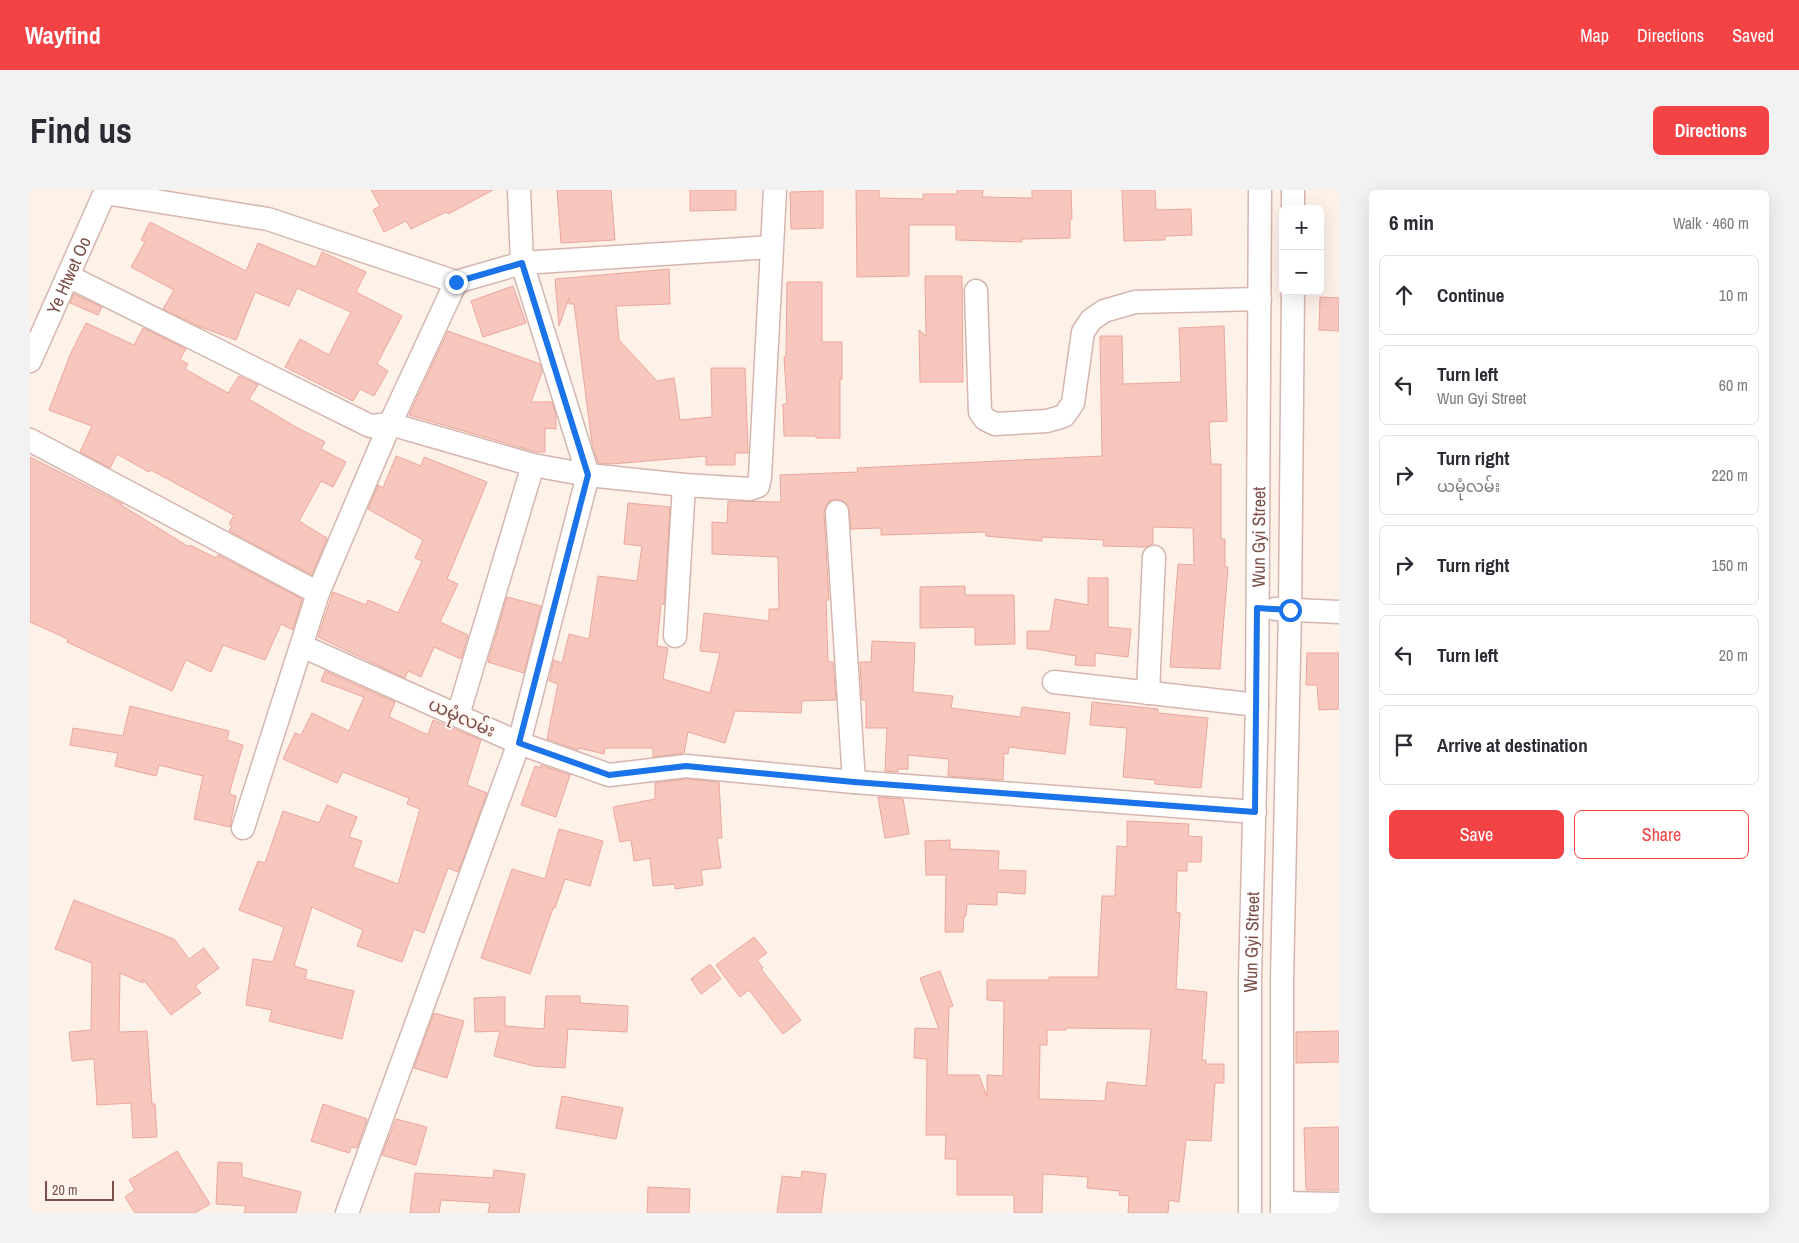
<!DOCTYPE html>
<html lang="en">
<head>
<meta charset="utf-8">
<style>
	body { margin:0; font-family:"Archivo Narrow","Noto Sans Myanmar",sans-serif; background:#f2f2f3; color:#2b2b33 }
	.controls { position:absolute; right:15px; top:15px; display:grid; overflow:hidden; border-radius:8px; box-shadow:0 5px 20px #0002 }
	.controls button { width:45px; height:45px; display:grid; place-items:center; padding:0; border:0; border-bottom:1px solid #e1e1e2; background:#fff; color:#2b2b33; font:25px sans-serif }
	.scale { position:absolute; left:15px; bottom:12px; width:69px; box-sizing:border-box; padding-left:5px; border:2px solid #7c4f49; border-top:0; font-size:14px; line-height:18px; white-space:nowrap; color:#7c4f49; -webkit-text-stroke:4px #fff6f1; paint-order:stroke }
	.stop { position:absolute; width:15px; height:15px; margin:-11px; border:4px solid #1a73e8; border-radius:50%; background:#fff }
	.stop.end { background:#1a73e8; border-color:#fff; box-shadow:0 1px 5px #0008 }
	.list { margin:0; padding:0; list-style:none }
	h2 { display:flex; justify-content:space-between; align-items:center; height:65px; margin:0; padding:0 20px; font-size:21px }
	h2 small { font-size:16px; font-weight:400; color:#7c7c81 }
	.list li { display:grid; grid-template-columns:32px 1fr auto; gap:15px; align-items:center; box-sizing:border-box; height:80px; margin:0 10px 10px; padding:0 10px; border:1px solid #e1e1e2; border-radius:8px }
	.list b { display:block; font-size:19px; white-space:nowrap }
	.list p { margin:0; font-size:16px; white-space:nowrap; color:#7c7c81 }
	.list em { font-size:16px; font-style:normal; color:#7c7c81 }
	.actions { display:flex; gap:10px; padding:15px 20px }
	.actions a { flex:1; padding:11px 0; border:1px solid #f34345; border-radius:8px; text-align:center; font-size:18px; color:#f34345 }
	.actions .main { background:#f34345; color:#fff }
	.icon { flex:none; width:28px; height:28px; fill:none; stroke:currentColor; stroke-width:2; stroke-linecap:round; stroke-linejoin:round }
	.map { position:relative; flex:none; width:1309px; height:1023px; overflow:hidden; border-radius:8px }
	header { display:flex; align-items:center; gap:30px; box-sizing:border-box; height:70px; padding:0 25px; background:#f34345; color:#fff }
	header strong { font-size:24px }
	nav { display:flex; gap:28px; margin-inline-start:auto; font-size:18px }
	.intro { display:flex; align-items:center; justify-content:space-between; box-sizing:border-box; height:120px; padding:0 30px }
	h1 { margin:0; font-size:35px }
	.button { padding:12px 22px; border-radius:8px; background:#f34345; color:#fff; font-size:18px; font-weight:700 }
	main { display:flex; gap:30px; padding:0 30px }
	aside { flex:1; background:#fff; border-radius:8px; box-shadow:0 5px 20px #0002 }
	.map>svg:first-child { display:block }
	.building { fill:#f7c6bd; stroke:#eba79c; fill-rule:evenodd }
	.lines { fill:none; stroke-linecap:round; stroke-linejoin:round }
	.minor-casing { stroke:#d5b6af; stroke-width:25 }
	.minor { stroke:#fff; stroke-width:22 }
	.route { stroke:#1a73e8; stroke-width:6 }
	.labels { text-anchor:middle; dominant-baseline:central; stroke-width:4; stroke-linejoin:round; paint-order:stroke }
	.street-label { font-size:18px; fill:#7c4f49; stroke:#fff6f1 }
</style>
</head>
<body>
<header>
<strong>Wayfind</strong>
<nav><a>Map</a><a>Directions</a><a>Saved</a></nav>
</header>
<div class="intro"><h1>Find us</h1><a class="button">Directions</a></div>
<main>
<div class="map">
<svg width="1309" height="1023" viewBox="0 0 1309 1023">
	<rect width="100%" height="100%" fill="#fef1e8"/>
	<g class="building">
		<polygon points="341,0 463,0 418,24 416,22 381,39 376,31 354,42 343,20 350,16"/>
		<polygon points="527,0 581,0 585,50 531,53"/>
		<polygon points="660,0 706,0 706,20 660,21"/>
		<polygon points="826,0 849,0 849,8 893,9 893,4 927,4 927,0 953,0 952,7 1002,8 1002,0 1041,0 1042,29 1040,29 1040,48 992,49 992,52 926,50 926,35 879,35 879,86 827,87"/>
		<polygon points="1092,0 1125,0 1126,20 1161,19 1162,45 1135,46 1135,50 1094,51"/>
		<polygon points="793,1 793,38 761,39 760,2"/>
		<polygon points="120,32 216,81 228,53 286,77 292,62 336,82 326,102 372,126 347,174 358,181 344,206 330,199 323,211 255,177 270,149 299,165 321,122 267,98 259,116 225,102 206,150 168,136 133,119 144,100 101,77 115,52 111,50"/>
		<polygon points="639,79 640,114 586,116 589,150 627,191 644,188 650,230 682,227 681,178 715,178 718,263 705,263 705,275 676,275 676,266 582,274 568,273 562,253 544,114 539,114 539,108 529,136 525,89"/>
		<polygon points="895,86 932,86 933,192 890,192 889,140 896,146"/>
		<polygon points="757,92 792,92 792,152 812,152 812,189 810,189 810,248 786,248 786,246 754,246 753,214 757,214 754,167 756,166"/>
		<polygon points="483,96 496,133 453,147 441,111"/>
		<polygon points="44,104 72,117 68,125 40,113"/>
		<polygon points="1290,107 1309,108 1309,141 1289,140"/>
		<polygon points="56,133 104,155 113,138 156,159 150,169 158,174 155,179 198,203 209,186 228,195 219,209 264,236 295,252 291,259 316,272 303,297 291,291 269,331 297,348 282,385 199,341 202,336 199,334 204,325 121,280 119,282 87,264 80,278 50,262 62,236 19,220 40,165"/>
		<polygon points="1194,136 1197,231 1179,232 1181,274 1191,274 1191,349 1195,349 1195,377 1198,377 1190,479 1140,477 1148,374 1164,375 1163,338 1123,337 1123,354 1116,357 1073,356 1074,350 1012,347 1012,351 956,346 956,342 851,345 851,338 821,339 818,315 813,311 806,309 799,311 796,316 794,323 799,410 796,410 798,472 803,472 806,510 772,511 771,523 705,521 695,553 658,542 654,563 623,567 623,558 575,558 574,564 549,558 548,560 517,549 528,494 519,491 524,470 532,473 539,444 559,449 568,386 607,391 612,356 594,354 598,313 640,317 634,414 631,414 627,456 638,458 633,489 680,503 690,463 670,461 674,423 739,431 739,419 749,419 748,367 682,364 682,332 697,333 698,311 751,312 750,285 828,282 827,278 1072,266 1070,146 1092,146 1093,194 1151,192 1149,138"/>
		<polygon points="418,141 510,174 512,182 501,212 522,212 526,225 526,239 515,238 515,262 506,262 379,225"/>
		<polygon points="366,266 391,276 394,267 457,292 417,389 428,394 410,432 438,445 431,469 404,457 391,487 378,481 375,488 288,447 303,402 336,415 338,410 368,423 392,371 385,368 393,350 338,319 348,295 353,298"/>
		<polygon points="0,267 92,314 91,315 159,357 160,355 186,368 188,365 272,409 263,440 251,434 235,470 193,455 181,482 156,470 142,501 37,452 38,449 0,432"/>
		<polygon points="1058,388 1078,388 1078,437 1101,439 1098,467 1065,463 1065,476 1045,475 1046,466 1006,459 997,459 997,441 1020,441 1025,409 1058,415"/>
		<polygon points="935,396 935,405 984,405 985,454 945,455 945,437 890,438 890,397"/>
		<polygon points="477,407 511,416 494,483 458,472"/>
		<polygon points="842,451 885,453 883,502 923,506 921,518 990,527 992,517 1040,523 1035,564 979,557 978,564 974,563 973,590 918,586 919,569 878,565 878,579 868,579 868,582 855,581 857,538 836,538 836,510 832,510 830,472 841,472"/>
		<polygon points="1277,463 1309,463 1309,519 1289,520 1287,495 1276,495"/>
		<polygon points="295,481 365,512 359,527 398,545 403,530 451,550 437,595 457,603 428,682 418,678 394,743 384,739 372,772 327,756 333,740 282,717 264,776 277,780 275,789 324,801 312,849 239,831 242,820 216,815 223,769 243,772 254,737 209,720 228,671 235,673 253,621 289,633 297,615 327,627 319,647 332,651 323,677 368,694 390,619 377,614 379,608 313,582 307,593 253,569 265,543 271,545 282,523 319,541 334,507 291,491"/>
		<polygon points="1062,512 1128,519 1128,523 1178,528 1171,598 1125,594 1125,590 1093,587 1097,538 1060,535"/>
		<polygon points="100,516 199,541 197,550 213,555 199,604 206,606 200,637 164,629 173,586 129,575 126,586 85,576 88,563 40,555 43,538 93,546"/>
		<polygon points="511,575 540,585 526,627 491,615 505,576 511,578"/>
		<polygon points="656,589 689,592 692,648 687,648 691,678 671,680 673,695 645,699 645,694 623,696 620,668 604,671 601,650 590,652 583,617 625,609 625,593"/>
		<polygon points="848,607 873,609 879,644 855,648"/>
		<path d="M 1097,631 L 1159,634 L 1158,646 L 1172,647 L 1171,672 L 1157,672 L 1157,681 L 1147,681 L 1146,722 L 1150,723 L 1146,799 L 1177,802 L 1172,870 L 1176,870 L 1176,874 L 1194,874 L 1194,893 L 1185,893 L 1181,951 L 1156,950 L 1149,1012 L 1139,1010 L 1138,1023 L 1098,1023 L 1099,1006 L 1089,1005 L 1090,1001 L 1057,998 L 1058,987 L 1013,984 L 1012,1023 L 984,1023 L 984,1005 L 927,1005 L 927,969 L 915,969 L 916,945 L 896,945 L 897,869 L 884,868 L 885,838 L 909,839 L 890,788 L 910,781 L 923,816 L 919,817 L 917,885 L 949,885 L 957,907 L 957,885 L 973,886 L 974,811 L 957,810 L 957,790 L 1019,790 L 1019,787 L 1068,787 L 1072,706 L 1085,706 L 1087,656 L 1097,657 ZM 1036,838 L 1121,839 L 1116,896 L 1077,892 L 1075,911 L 1009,909 L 1010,855 L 1017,855 L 1017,840 L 1036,840 Z"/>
		<polygon points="529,639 573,651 560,696 535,689 525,718 523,718 500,784 451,768 482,679 515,689"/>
		<polygon points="920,650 920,659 969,661 968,680 996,681 995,704 967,702 967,715 937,714 936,726 934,726 933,742 915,742 916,685 896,685 895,651"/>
		<polygon points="44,710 144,749 159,769 174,758 189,778 165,796 171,803 141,825 113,789 113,793 90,783 89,842 117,841 122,914 125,914 127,947 103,948 101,913 67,915 64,869 42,871 39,842 61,840 62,773 25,759"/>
		<polygon points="724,747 737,763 727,770 733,778 731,779 771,830 753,844 719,800 710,807 686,775"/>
		<polygon points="680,774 691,789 671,804 661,789"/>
		<polygon points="516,806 550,806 550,813 598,816 597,842 538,839 535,878 504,876 464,866 470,841 445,842 444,808 475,807 475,836 514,839"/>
		<polygon points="404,823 434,831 417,888 384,878"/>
		<polygon points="1309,841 1309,872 1266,873 1266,842"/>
		<polygon points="532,906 593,918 586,949 526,938"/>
		<polygon points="293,914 337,929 327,958 321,957 319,963 281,951"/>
		<polygon points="366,929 397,937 386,975 352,965"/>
		<polygon points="1309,937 1309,1000 1276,1000 1274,938"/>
		<polygon points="147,961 180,1014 165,1023 105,1023 95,1007 105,1000 99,990"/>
		<polygon points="188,972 212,973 212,987 271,1002 266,1023 214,1023 216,1016 186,1014"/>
		<polygon points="464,980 495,984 489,1023 458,1023 460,1013 411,1010 409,1023 380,1023 385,983 463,988"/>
		<polygon points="772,981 796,984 791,1023 747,1023 752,986 771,988"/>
		<polygon points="618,997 660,999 659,1023 617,1023"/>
	</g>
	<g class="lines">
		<g class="minor-casing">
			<g id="minor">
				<polyline points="1263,0 1263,19"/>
				<polyline points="75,3 238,29 426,92 492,73 741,57"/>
				<polyline points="38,86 340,236 360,234 503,275 558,285 654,295 720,299 728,296 730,287 745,0"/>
				<polyline points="946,101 950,222 955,229 965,234 1017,231 1034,226 1043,213 1053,142 1061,130 1074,121 1105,112 1230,109"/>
				<path id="s1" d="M 0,171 L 76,0"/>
				<polyline points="0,250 288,403"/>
				<polyline points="807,322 824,592"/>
				<polyline points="1245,419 1309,422"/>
				<polyline points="645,446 654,295"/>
				<polyline points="272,456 489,553 579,585 656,576 824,592 1225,622"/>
				<polyline points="1024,492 1227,515"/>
				<polyline points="1118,503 1124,367"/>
				<polyline points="428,525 503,275"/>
				<polyline points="213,638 288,403 360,234 426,92"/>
				<polyline points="1252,1013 1309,1014"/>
				<polyline points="317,1023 489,553 558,285 492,73 489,0"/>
				<path id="s2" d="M 1220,1023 L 1220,788 L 1227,515 L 1230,0"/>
				<polyline points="1252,1023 1252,789 1260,420 1263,101"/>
			</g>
		</g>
		<use href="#minor" class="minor"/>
	</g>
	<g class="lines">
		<polyline class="route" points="426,92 492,73 558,285 489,553 579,585 656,576 824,592 1225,622 1227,418 1260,420"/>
	</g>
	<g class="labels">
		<g class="street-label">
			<text stroke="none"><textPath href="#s1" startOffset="94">Ye Htwet Oo</textPath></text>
			<text stroke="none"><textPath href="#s2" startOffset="676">Wun Gyi Street</textPath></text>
			<text transform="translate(432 527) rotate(24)">ယမုံလမ်း</text>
			<text stroke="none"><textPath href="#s2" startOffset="271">Wun Gyi Street</textPath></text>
		</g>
	</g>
</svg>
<div class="controls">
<button>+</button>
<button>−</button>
</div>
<div class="scale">20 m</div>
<div class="stop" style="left:1260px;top:420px"></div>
<div class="stop end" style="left:426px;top:92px"></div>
</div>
<aside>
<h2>6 min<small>Walk · 460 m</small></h2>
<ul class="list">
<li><svg class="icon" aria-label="ahead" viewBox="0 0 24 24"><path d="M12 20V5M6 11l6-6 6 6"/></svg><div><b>Continue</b></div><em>10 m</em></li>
<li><svg class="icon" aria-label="left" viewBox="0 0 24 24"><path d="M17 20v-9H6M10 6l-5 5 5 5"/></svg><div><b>Turn left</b><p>Wun Gyi Street</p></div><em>60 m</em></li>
<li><svg class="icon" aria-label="right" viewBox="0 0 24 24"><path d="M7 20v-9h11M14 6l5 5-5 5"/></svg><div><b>Turn right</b><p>ယမုံလမ်း</p></div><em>220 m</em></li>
<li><svg class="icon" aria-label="right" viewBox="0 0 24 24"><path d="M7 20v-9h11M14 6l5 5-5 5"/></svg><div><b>Turn right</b></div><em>150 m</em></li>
<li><svg class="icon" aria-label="left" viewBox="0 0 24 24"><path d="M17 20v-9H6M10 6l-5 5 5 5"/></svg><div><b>Turn left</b></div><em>20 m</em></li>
<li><svg class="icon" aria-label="arrive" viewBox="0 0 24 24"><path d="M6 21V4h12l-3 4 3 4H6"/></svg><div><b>Arrive at destination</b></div></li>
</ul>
<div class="actions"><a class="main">Save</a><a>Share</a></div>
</aside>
</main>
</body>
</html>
